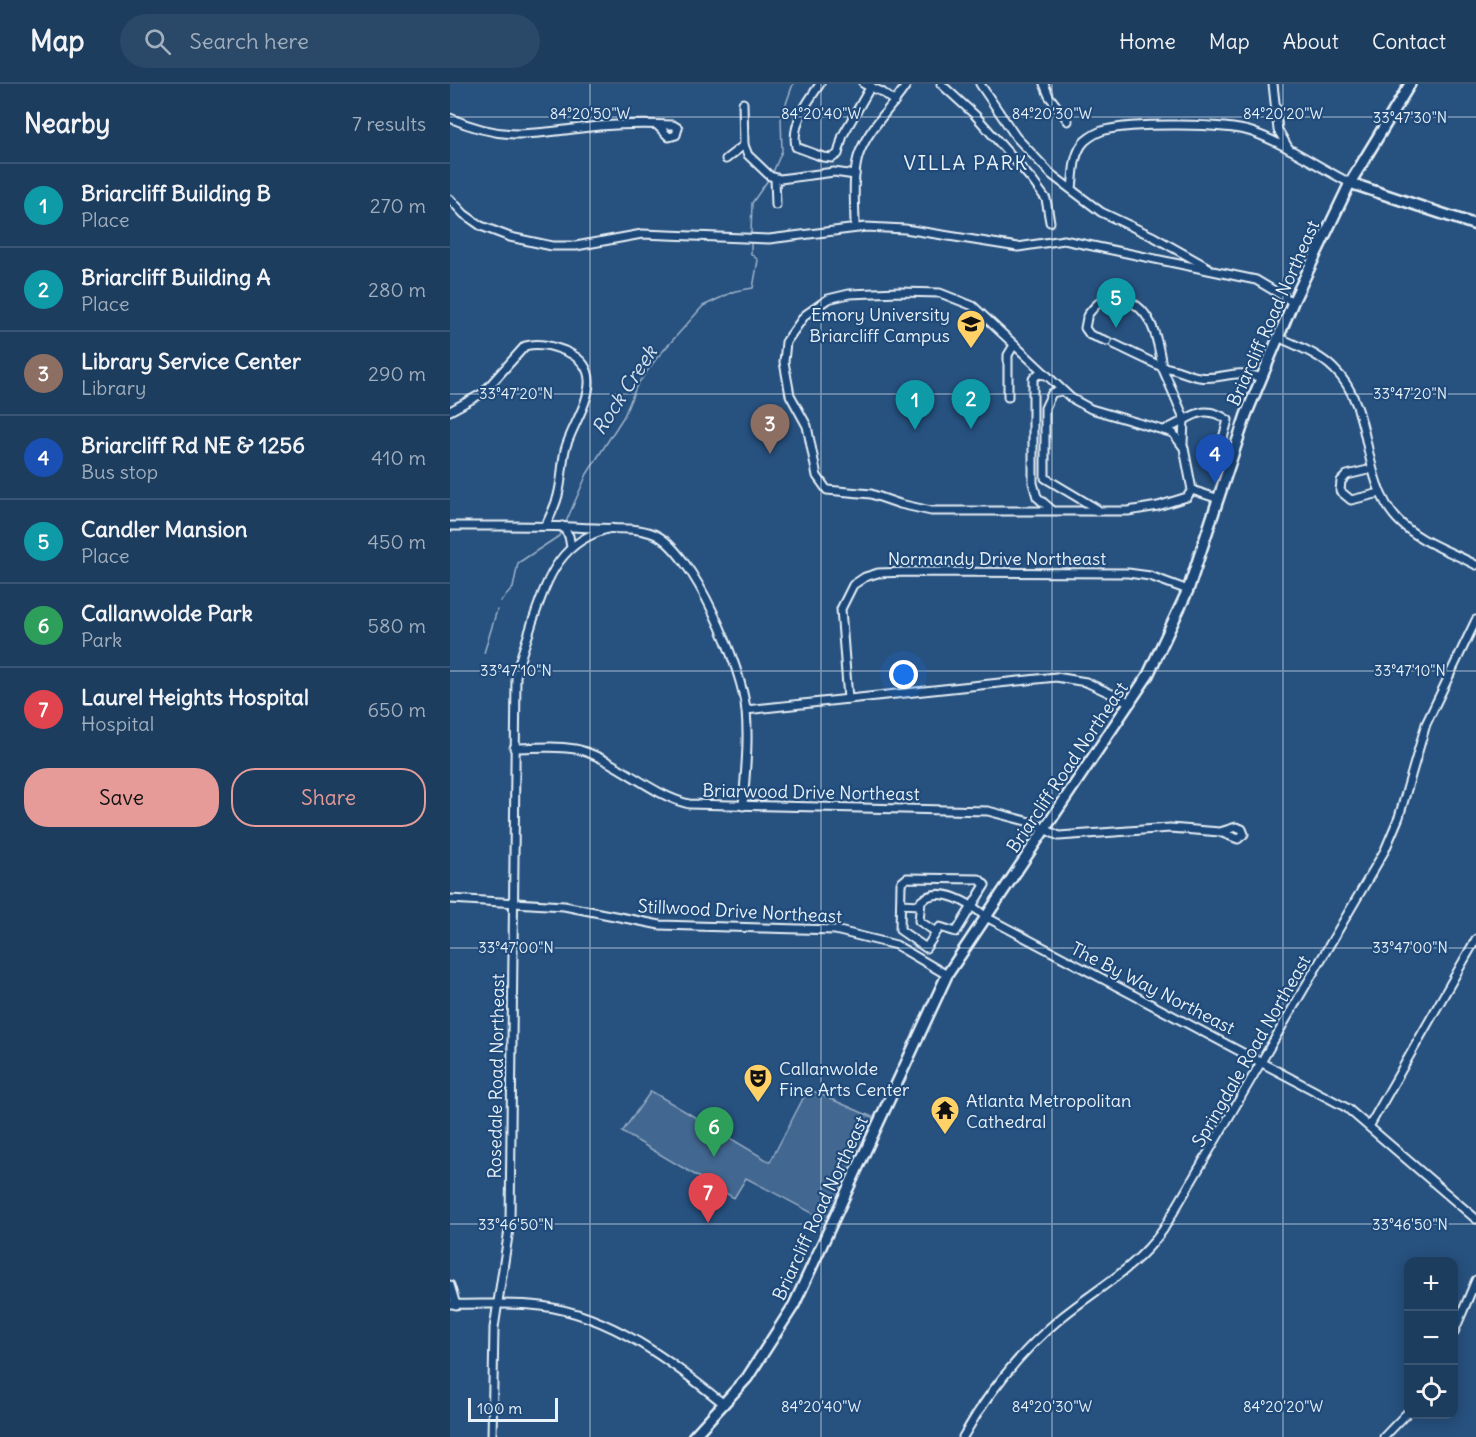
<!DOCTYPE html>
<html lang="en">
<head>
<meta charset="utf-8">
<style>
	body { margin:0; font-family:Delius,sans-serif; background:#2a4868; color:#f1f3f6 }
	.controls { position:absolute; right:18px; bottom:18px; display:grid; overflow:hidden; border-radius:12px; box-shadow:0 3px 15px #0003 }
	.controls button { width:54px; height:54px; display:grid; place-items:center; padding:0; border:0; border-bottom:2px solid #3b5674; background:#1d3d5f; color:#f1f3f6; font:30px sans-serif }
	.scale { position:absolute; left:18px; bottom:15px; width:90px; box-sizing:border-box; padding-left:6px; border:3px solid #e8f1f8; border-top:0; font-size:16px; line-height:21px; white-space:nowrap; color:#e8f1f8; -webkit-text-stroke:4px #1f4a7a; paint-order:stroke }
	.you { position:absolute; left:454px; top:591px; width:21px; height:21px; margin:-15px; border:4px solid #fff; border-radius:50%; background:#1a73e8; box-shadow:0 0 0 9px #1a73e833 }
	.badge { display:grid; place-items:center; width:39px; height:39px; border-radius:50%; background:#e69b98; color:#fff; font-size:20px; font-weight:700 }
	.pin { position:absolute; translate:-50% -50px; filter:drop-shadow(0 2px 3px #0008) }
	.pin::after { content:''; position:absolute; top:32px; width:21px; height:18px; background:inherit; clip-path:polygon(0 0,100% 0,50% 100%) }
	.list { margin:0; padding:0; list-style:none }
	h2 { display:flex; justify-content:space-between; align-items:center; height:78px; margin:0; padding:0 24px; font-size:26px }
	h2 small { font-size:20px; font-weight:400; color:#a0aebd }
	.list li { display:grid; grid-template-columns:39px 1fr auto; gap:18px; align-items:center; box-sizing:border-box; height:84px; padding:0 24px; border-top:2px solid #3b5674 }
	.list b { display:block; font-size:22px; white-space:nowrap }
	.list p { margin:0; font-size:20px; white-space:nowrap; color:#a0aebd }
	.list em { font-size:20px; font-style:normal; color:#a0aebd }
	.actions { display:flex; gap:12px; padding:18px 24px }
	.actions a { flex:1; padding:14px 0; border:2px solid #e69b98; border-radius:24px; text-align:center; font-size:21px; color:#e69b98 }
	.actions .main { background:#e69b98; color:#111 }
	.icon { flex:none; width:33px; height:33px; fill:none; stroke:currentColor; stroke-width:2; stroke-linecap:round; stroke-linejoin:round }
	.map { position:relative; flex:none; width:1026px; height:1353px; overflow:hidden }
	header { display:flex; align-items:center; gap:36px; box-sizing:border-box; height:84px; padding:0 30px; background:#1d3d5f; border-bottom:2px solid #3b5674 }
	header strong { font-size:28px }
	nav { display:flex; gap:33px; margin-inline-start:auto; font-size:21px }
	.search { width:420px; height:54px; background:#2a4868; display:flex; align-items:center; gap:15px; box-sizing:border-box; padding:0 21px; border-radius:33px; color:#a0aebd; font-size:22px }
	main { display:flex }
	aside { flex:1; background:#1d3d5f }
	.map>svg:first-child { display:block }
	.green { fill:#436891; stroke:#96acc4; stroke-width:1.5 }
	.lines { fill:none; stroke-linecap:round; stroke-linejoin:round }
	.stream { stroke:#9db3c9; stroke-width:1.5 }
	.minor-casing { stroke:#e8f1f8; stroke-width:11 }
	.major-casing { stroke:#e8f1f8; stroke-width:14 }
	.minor { stroke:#1f4a7a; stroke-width:7 }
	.major { stroke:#1f4a7a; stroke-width:9 }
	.ticks { fill:none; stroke:#e8f1f8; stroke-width:1.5; stroke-opacity:0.45 }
	.labels { text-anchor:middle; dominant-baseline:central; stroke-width:4.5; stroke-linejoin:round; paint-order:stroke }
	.street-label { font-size:18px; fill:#e8f1f8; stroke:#1f4a7a }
	.poi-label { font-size:18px; fill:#e8f1f8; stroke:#1f4a7a; text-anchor:start }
	.neighbourhood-label { font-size:20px; letter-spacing:1.5px; fill:#e8f1f8; stroke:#1f4a7a }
	.water-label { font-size:20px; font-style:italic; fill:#d5e2ec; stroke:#1f4a7a }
	.ticks-label { font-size:15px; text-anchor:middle; fill:#e8f1f8; stroke:#1f4a7a; stroke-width:4.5; stroke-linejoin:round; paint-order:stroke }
</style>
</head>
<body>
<header>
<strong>Map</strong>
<div class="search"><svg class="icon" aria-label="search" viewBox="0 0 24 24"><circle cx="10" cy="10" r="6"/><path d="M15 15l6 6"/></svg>Search here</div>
<nav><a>Home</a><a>Map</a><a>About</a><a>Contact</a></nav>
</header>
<main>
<aside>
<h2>Nearby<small>7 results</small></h2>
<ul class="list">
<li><span class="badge" style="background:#0f9aa8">1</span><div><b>Briarcliff Building B</b><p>Place</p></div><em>270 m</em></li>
<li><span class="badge" style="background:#0f9aa8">2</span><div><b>Briarcliff Building A</b><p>Place</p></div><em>280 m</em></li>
<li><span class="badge" style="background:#8d6e63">3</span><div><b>Library Service Center</b><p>Library</p></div><em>290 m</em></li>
<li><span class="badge" style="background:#1a4fb4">4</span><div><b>Briarcliff Rd NE &amp; 1256</b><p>Bus stop</p></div><em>410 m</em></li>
<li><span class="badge" style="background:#0f9aa8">5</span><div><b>Candler Mansion</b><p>Place</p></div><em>450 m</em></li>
<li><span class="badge" style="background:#2e9e5b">6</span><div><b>Callanwolde Park</b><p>Park</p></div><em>580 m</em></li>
<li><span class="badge" style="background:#e0444e">7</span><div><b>Laurel Heights Hospital</b><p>Hospital</p></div><em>650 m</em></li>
</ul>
<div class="actions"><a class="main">Save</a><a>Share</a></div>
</aside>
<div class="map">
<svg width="1026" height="1353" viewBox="0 0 1026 1353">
	<rect width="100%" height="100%" fill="#27517f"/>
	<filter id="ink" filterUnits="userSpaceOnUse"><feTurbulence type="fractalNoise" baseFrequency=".0167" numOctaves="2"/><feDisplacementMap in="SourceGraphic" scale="12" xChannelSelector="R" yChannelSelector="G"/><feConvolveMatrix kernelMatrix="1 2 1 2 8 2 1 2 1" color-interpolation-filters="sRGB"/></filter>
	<g filter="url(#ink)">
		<polygon class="green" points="358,1005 429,1036 381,1139 296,1094 284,1114 172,1048 201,1007 320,1078"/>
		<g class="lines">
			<g class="stream">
				<polyline points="323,88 332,67 331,34 343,0"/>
				<polyline points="301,150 302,119 318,96"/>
				<polyline points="116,438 137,390 174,332 187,301 206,275 253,222 285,207 303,204 308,176 301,170 301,160"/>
				<polyline points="51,517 63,504 68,479 109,452 111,447"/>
				<polyline points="34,569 47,526"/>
			</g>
			<g class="minor-casing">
				<g id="minor">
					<path d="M 370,0 C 358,17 341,40 346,63 L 373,73 L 382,74 L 388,70 L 393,51 L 421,2"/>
					<polyline points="414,0 432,8 445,18"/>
					<polyline points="491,0 525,31 582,96 596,115 600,138"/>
					<polyline points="530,0 566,53 602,91 651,128 704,153 759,184"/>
					<polyline points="594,0 599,12 618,37"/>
					<polyline points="823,0 828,46 839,65"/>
					<polyline points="293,19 294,61 298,71 320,92 330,95 384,88 405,91"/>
					<path d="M 0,34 C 59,60 89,48 149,42 C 174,40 199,40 223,41 L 228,44 L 226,51 L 219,53 L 207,41"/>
					<polyline points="276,75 294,61"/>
					<polyline points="325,94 326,121"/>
					<path d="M 622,105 C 624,89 623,69 635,57 C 641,52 647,48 655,46 C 683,39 775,39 802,48 C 836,60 868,83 900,99"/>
					<polyline points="0,115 14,130 31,142 60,153 102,162 126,162 192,150 319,155 416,143 455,145 568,163 614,156 806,196 843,218"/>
					<path d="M 405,143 C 405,121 402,95 408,73 C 417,45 442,24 457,0"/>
					<path d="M 637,232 C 645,221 652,213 667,214 C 701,218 708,255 712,283 L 664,260"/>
					<polyline points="637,234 635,244 640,251 657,257"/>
					<path d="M 828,253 C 847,262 869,270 884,285 C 925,324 909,393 947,435 C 967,457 1000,467 1026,481"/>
					<polyline points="595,291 588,290 583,295 583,399 587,413 602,426"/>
					<polyline points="611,307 602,309 595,324 595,394 647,425"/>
					<polyline points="558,313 558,271 564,261"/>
					<path d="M 0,327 L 33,309 L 75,262 C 89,258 102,262 115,267 C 165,288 123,334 115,366 C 112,380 112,394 109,407 C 107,419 101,430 96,441"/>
					<path d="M 716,345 C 739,337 750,317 778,336 L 773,354"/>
					<path d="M 733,360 L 734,334 L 712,283 C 726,284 736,291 749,293 C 774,297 782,283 811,294"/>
					<polyline points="922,385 897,391 891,397 890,407 901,416 930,409"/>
					<polyline points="742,406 737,413 708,422 678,427 481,427 450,420 421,410 377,406 367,392 357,342 340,311 334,278 336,258 355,231 378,215 399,210 449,208 490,209 523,222 621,314 641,325 723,349 734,364 742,406 769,415"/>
					<path d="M 0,442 C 49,442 97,441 145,444 C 164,445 186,443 204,450 C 243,466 293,586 296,627 C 299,659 295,691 293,722"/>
					<polyline points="112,442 119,452 121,463"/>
					<polyline points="398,615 391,525 403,501 415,493 428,489 459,488 678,489 700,492 738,506"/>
					<polyline points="296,626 606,593 636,598 681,619"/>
					<path d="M 64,664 C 85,664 110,661 130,666 C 170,678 199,710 239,720 L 538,727 L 580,738 L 609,752 L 720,744 L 770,748 L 786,743 L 792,745 L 794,750 L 788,755 L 770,748"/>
					<polygon points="457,794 529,795 535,801 506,848 490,843 476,864 450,846 451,799"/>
					<polyline points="0,815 114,822 210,841 385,846 446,861 497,891"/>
					<polyline points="451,820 469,821"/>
					<path d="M 486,848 L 469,837 L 471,817 C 490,800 521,820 536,833 L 897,1024 L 1026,1135"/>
					<polyline points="920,1041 1026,855"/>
					<polyline points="0,1201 6,1221"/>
					<path d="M 0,1220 C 30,1221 61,1218 91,1222 C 162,1231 220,1277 274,1320"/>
					<polyline points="1004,1248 1026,1196"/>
					<path d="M 42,1353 L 44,1244 L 60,1139 L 66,593 C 69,574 77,557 82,539 C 98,493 109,457 161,444"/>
					<path d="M 513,1353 C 539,1307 572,1266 612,1233 C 649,1203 684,1186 713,1146 L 935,766 L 949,733 L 976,640 L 1026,536"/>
					<polyline points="934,1353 958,1328"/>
				</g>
			</g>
			<g class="major-casing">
				<g id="major">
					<polyline points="900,99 1026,141"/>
					<polyline points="243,1353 297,1294 344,1221 497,891 698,591 738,506 796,331 843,218 900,99 960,0"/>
				</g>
			</g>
			<use href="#minor" class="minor"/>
			<use href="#major" class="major"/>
		</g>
	</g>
	<path class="ticks" d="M 140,0 L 140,1353M 371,0 L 371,1353M 602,0 L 602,1353M 833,0 L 833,1353M 0,33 L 1026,33M 0,310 L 1026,310M 0,587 L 1026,587M 0,864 L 1026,864M 0,1140 L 1026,1140"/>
	<defs>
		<g id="university-pin" transform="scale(1.5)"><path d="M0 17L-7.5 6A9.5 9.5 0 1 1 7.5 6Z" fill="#ffd166" stroke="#1f4a7a"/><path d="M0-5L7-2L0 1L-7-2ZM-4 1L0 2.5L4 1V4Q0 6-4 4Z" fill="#111"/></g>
		<g id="theatre-pin" transform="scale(1.5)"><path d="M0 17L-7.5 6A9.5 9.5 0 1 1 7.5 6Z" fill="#ffd166" stroke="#1f4a7a"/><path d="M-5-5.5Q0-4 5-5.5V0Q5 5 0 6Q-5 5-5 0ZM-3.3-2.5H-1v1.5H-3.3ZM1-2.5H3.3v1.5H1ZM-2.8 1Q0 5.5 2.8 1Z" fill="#111"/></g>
		<g id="temple-pin" transform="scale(1.5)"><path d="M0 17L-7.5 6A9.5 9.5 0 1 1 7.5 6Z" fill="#ffd166" stroke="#1f4a7a"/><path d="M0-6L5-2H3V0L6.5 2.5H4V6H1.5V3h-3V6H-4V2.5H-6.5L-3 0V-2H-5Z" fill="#111"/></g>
	</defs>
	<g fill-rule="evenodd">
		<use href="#university-pin" x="521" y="240"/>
		<use href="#theatre-pin" x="308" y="994"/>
		<use href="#temple-pin" x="495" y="1026"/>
	</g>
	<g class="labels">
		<g class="street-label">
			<text transform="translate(823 229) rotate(-66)">Briarcliff Road Northeast</text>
			<text x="547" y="474">Normandy Drive Northeast</text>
			<text transform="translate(617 683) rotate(-56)">Briarcliff Road Northeast</text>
			<text transform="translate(361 708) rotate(1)">Briarwood Drive Northeast</text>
			<text transform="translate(290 827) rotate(3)">Stillwood Drive Northeast</text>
			<text transform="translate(703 904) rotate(27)">The By Way Northeast</text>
			<text transform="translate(801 967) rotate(-60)">Springdale Road Northeast</text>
			<text transform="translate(46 992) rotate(-89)">Rosedale Road Northeast</text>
			<text transform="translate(370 1124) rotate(-65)">Briarcliff Road Northeast</text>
		</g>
		<g class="poi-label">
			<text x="500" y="230" text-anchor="end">Emory University<tspan x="500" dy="21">Briarcliff Campus</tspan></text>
			<text x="329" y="984">Callanwolde<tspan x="329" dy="21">Fine Arts Center</tspan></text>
			<text x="516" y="1016">Atlanta Metropolitan<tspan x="516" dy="21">Cathedral</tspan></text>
		</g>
		<g class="neighbourhood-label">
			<text x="516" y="78">VILLA PARK</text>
		</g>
		<g class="water-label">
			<text transform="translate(174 306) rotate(-57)">Rock Creek</text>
		</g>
	</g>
	<g class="ticks-label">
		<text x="140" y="35">84°20'50"W</text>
		<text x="371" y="35">84°20'40"W</text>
		<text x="602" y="35">84°20'30"W</text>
		<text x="833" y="35">84°20'20"W</text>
		<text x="960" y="39">33°47'30"N</text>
		<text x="66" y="315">33°47'20"N</text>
		<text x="960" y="315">33°47'20"N</text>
		<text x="66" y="592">33°47'10"N</text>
		<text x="960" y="592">33°47'10"N</text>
		<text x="66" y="869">33°47'00"N</text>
		<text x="960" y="869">33°47'00"N</text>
		<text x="66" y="1146">33°46'50"N</text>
		<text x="960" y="1146">33°46'50"N</text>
		<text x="371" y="1328">84°20'40"W</text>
		<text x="602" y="1328">84°20'30"W</text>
		<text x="833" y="1328">84°20'20"W</text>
	</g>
</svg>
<div class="controls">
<button>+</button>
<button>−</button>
<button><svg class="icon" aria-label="locate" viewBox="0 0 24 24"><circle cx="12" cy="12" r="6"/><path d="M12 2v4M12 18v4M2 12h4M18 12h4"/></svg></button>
</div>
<div class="scale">100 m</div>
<div class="you"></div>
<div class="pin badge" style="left:465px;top:346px;background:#0f9aa8">1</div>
<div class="pin badge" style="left:521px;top:345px;background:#0f9aa8">2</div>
<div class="pin badge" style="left:320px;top:370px;background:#8d6e63">3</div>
<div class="pin badge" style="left:765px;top:400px;background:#1a4fb4">4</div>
<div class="pin badge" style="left:666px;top:244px;background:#0f9aa8">5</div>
<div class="pin badge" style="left:264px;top:1073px;background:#2e9e5b">6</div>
<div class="pin badge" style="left:258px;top:1139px;background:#e0444e">7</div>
</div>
</main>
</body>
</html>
